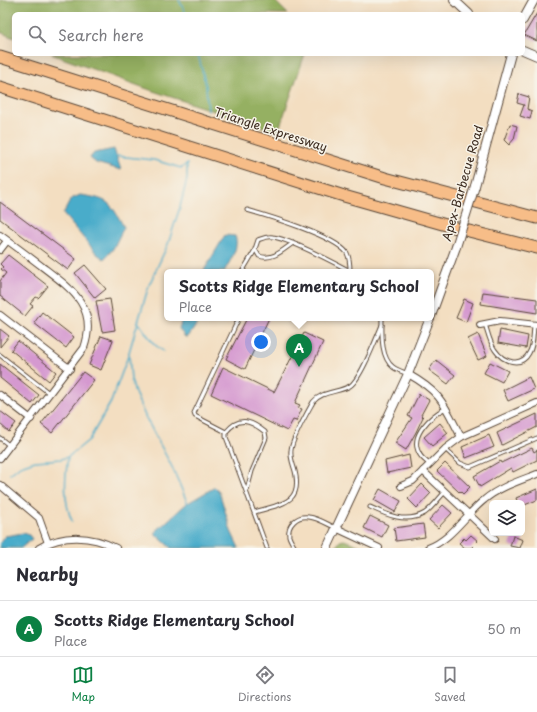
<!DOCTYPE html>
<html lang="en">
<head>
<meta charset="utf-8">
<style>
	body { margin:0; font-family:"Playpen Sans",sans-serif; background:#f7f7f7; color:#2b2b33 }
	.controls { position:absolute; right:12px; bottom:12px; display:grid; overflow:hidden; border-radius:6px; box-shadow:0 4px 16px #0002 }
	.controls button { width:36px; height:36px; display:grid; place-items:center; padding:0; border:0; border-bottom:1px solid #e1e1e2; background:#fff; color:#2b2b33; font:20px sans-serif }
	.you { position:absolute; left:261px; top:342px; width:14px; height:14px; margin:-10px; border:3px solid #fff; border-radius:50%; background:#1a73e8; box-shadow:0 0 0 6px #1a73e833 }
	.badge { display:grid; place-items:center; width:26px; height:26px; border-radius:50%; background:#0b8043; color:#fff; font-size:13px; font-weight:700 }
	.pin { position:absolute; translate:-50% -33px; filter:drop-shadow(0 1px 2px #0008) }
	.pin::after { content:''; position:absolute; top:21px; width:14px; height:12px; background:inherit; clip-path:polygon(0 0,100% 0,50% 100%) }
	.popup { position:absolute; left:164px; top:269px; width:270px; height:52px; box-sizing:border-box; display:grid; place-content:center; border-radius:6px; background:#fff; filter:drop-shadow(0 1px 3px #0005); font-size:13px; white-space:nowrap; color:#7c7c81 }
	.popup b { font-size:15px; color:#2b2b33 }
	.popup::after { content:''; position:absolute; left:50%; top:100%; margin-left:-8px; border:8px solid transparent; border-top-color:#fff }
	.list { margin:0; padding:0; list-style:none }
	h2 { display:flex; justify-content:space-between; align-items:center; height:52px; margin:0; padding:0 16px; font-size:17px }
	h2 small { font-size:13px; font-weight:400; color:#7c7c81 }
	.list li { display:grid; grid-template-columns:26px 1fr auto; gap:12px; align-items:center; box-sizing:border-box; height:56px; padding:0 16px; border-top:1px solid #e1e1e2 }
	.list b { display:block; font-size:15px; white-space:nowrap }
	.list p { margin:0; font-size:13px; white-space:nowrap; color:#7c7c81 }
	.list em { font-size:13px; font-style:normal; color:#7c7c81 }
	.icon { flex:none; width:22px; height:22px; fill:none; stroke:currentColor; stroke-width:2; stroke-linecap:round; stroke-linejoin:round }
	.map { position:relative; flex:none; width:537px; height:548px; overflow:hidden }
	.search { position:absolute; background:#fff; box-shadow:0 4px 16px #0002; left:12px; right:12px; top:12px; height:44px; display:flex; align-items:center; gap:10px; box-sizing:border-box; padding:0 14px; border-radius:6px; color:#7c7c81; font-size:15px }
	.sheet { height:108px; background:#fff }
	nav { display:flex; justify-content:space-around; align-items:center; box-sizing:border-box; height:56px; border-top:1px solid #e1e1e2; background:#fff; font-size:11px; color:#7c7c81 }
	nav a { display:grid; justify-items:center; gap:2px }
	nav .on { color:#0b8043 }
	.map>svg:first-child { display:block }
	.forest { fill:#95b062; stroke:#686d40 }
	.water { fill:#4aacca; stroke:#426b74 }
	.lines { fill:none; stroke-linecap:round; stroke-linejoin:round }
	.stream { stroke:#4aacca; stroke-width:1.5 }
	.building { fill:#d599d0 }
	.service-casing { stroke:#574536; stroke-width:5 }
	.minor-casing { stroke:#574536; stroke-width:8 }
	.tertiary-casing { stroke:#574536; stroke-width:10 }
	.motorway-casing { stroke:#574536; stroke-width:13 }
	.service { stroke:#fff; stroke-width:3 }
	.minor { stroke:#fff; stroke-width:6 }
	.tertiary { stroke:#fff; stroke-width:8 }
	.motorway { stroke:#f7bd88; stroke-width:11 }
	.tertiary-bridge-casing { stroke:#574536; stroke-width:10; stroke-linecap:butt }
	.tertiary-bridge { stroke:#fff; stroke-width:8 }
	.labels { text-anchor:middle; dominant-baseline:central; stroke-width:3; stroke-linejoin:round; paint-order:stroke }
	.street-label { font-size:12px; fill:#3b2a1e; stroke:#f7f3e8 }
</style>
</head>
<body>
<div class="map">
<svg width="537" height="548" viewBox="0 0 537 548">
	<rect width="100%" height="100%" fill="#f7f3e8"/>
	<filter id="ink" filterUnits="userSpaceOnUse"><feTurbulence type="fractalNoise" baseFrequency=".025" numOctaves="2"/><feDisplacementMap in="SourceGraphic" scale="8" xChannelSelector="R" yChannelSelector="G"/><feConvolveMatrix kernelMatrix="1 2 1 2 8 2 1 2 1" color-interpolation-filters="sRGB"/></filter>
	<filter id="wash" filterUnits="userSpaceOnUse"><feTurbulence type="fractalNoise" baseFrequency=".012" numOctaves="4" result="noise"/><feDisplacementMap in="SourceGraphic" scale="16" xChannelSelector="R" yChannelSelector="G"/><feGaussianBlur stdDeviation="0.9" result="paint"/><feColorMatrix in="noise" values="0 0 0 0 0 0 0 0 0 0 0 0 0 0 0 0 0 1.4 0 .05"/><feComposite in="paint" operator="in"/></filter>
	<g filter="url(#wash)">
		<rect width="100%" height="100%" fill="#f3dec1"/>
		<g class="forest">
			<polygon points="0,0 274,0 288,14 14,14 14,38 0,32"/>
			<polygon points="51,54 305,54 278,132 153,91"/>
			<polygon points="344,540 366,548 335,548 340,541"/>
		</g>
		<g class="water">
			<polygon points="114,149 121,170 96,163 90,158 94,153"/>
			<path d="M 80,195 C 110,199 110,202 124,227 L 113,249 L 104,259 L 97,254 L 63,214 L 71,199 Z"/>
			<path d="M 225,235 L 235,236 C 240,248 229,262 224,272 L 203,272 Z"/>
			<polygon points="182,318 201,318 188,337 185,337 179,329"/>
			<polygon points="215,487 219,491 231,531 239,548 171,548 154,533 186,504"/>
			<polygon points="23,533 29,535 32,539 21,548 0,548 0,543 5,536"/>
		</g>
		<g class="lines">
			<g class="stream">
				<polyline points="179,0 186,14"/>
				<polyline points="198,54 206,86 208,111"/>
				<polyline points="117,156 154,160 181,168 187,164"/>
				<polyline points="138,322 154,344 163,351"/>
				<polyline points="129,354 131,380 135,393 146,418 172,467 188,504"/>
				<path d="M 68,457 C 65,478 63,500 72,521"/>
				<polyline points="10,474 20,466 35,461 61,459 68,457 89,440 111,402 127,359 149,285 168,244 180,207 187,179 187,164"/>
			</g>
		</g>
		<g id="blocks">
			<g class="building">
				<polygon points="537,13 537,41 524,35"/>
				<polygon points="519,94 529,97 527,109 532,111 530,119 520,116 524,105 517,103"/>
				<polygon points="510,124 517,126 514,139 509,145 504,140"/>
				<polygon points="0,202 76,259 68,270 0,219"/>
				<polygon points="8,255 48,286 40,296 38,298 36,297 30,304 33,306 25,316 0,296 0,281 6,273 1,269 3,267 0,264"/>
				<polygon points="85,265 106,289 95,298 75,273"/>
				<polygon points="483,292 537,299 537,313 481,304"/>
				<polygon points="110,299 115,330 102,332 96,301"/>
				<polygon points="464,299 473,303 466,322 456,318"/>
				<polygon points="42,312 74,337 66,348 34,323"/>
				<polygon points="247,318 269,318 245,369 226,359"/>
				<polygon points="0,329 9,336 0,347"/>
				<polygon points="500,330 528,336 526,348 498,343"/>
				<polygon points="304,333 323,342 295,403 300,405 298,408 302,409 296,421 293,420 287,431 211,394 223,367 274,392"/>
				<polygon points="478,334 487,356 478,360 468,339"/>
				<polygon points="101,336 113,340 101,370 89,365"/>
				<polygon points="18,341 56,372 49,381 11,350"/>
				<polygon points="436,360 455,375 448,384 429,370"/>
				<polygon points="490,362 508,371 502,382 484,373"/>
				<polygon points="0,364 39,395 32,404 0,378"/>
				<polygon points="83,372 94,380 52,433 41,424"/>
				<polygon points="529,377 534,389 508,401 503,390"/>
				<polygon points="419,394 429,400 421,415 423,417 416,432 406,450 395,443 412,418 408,416"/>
				<polygon points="0,411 16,423 9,432 0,424"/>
				<polygon points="537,414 537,427 502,445 497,433"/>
				<polygon points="440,423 448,433 432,446 424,437"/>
				<polygon points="489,435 494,447 466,458 462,447"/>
				<polygon points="532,448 534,452 537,450 537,460 513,472 511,468 480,487 474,476 500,461 501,463"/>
				<polygon points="409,455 411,468 387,473 385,461"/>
				<polygon points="445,463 470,487 463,494 460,491 459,492 437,471"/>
				<polygon points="422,484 431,493 417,508 408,499"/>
				<polygon points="380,489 401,501 395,512 374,500"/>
				<polygon points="537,489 537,500 522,506 522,503 518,503 516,498"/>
				<polygon points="443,505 452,513 438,528 429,520"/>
				<polygon points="370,516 388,525 382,537 364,528"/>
				<polygon points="423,524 425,537 396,541 394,528"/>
				<polygon points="471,535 478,541 471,548 465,548 459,543 464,538 466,540"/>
				<polygon points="513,536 523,540 520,548 510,546"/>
			</g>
		</g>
	</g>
	<g filter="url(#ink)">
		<use href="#blocks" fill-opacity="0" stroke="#574536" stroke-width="1"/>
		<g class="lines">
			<g class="service-casing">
				<g id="service">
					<path d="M 247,210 C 268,216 335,236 347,253 C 350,259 350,264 350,271"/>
					<path d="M 293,243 C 283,250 272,261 259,256 L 255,249 L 258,240 C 263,238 267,236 273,237 C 290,239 335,263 352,272"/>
					<polyline points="242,272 255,250"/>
					<path d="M 382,318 C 382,332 380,357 393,367 C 397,370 403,372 408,374"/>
					<path d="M 485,324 C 488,333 490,343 495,350 C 503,362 521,368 529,353 C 534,345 533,334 534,326"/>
					<polyline points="0,355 49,393"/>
					<polyline points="226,432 195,416 194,413 239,318"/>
					<polyline points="0,438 10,446"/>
					<polyline points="445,449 460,463 470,467 537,438"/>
					<path d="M 430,465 C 426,461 421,458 419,453 C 409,435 432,415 446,408"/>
					<path d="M 247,490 L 252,471 L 266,438 L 265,432 C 250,420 239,416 226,432 L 226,437 L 267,548"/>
					<path d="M 370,507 C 387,515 406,524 425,513 C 432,508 439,498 445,492"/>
					<path d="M 255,512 C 280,504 303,504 295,471 C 293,464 290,458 291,450 C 292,439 307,413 313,402 C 322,391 337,393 350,386 C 361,379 376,339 382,325"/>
					<path d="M 295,548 C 293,544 290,540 289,536 C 287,525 297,515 309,517 C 318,518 327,524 336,528"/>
				</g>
			</g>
			<g class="minor-casing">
				<g id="minor">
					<path d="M 0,235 C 15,246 30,257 44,268 C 73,290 98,308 84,348 L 0,458"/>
					<polyline points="0,250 7,241"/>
					<polyline points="0,315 70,369"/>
					<polyline points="480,325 500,321 537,325"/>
					<path d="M 408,374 C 442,393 444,404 461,437"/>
					<polyline points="0,395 31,419"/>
					<polyline points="423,471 495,539"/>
					<polyline points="0,485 39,518 48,543"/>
					<polyline points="401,486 413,481 445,449 461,437 537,403"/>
					<polyline points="336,528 379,548"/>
					<path d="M 39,548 C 63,534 91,535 116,548"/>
					<path d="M 428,548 C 452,539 465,515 484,500 C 499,487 519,481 537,474"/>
				</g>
			</g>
			<g class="tertiary-casing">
				<g id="tertiary">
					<polyline points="454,0 469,14"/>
					<polyline points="523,20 534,0"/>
					<polyline points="523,50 537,56"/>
					<polyline points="475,186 511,54"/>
					<polyline points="431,316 456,247"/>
					<polyline points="327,548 408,374 430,318"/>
				</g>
			</g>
			<g class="motorway-casing">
				<g id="motorway">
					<polyline points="0,57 385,178 537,218"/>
					<polyline points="0,87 344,196 453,227 537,248"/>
				</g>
			</g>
			<use href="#service" class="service"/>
			<use href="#minor" class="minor"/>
			<use href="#tertiary" class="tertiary"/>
			<use href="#motorway" class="motorway"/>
			<g class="tertiary-bridge-casing">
				<polyline id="tertiary-bridge" points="456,247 475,186"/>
			</g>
			<use href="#tertiary-bridge" class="tertiary-bridge"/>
		</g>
	</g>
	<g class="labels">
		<g class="street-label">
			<text transform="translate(271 129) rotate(18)">Triangle Expressway</text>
			<text transform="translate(462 183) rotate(-74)">Apex-Barbecue Road</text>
		</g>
	</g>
</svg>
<div class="controls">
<button><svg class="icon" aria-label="layers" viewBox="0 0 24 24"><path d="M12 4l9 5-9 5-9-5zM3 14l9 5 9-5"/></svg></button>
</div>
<div class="you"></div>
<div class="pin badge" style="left:299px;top:367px">A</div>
<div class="popup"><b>Scotts Ridge Elementary School</b>Place</div>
<div class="search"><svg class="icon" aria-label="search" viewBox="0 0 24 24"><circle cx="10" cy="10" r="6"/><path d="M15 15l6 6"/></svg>Search here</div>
</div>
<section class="sheet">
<h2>Nearby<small></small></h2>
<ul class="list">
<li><span class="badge">A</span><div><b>Scotts Ridge Elementary School</b><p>Place</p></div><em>50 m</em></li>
</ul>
</section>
<nav>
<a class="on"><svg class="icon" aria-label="map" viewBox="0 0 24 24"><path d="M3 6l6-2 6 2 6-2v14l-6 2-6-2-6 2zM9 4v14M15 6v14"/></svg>Map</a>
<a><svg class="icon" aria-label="directions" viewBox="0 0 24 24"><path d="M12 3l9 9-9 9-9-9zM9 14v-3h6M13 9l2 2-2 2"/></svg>Directions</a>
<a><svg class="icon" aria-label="saved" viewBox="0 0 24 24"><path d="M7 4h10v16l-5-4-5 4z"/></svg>Saved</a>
</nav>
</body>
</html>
